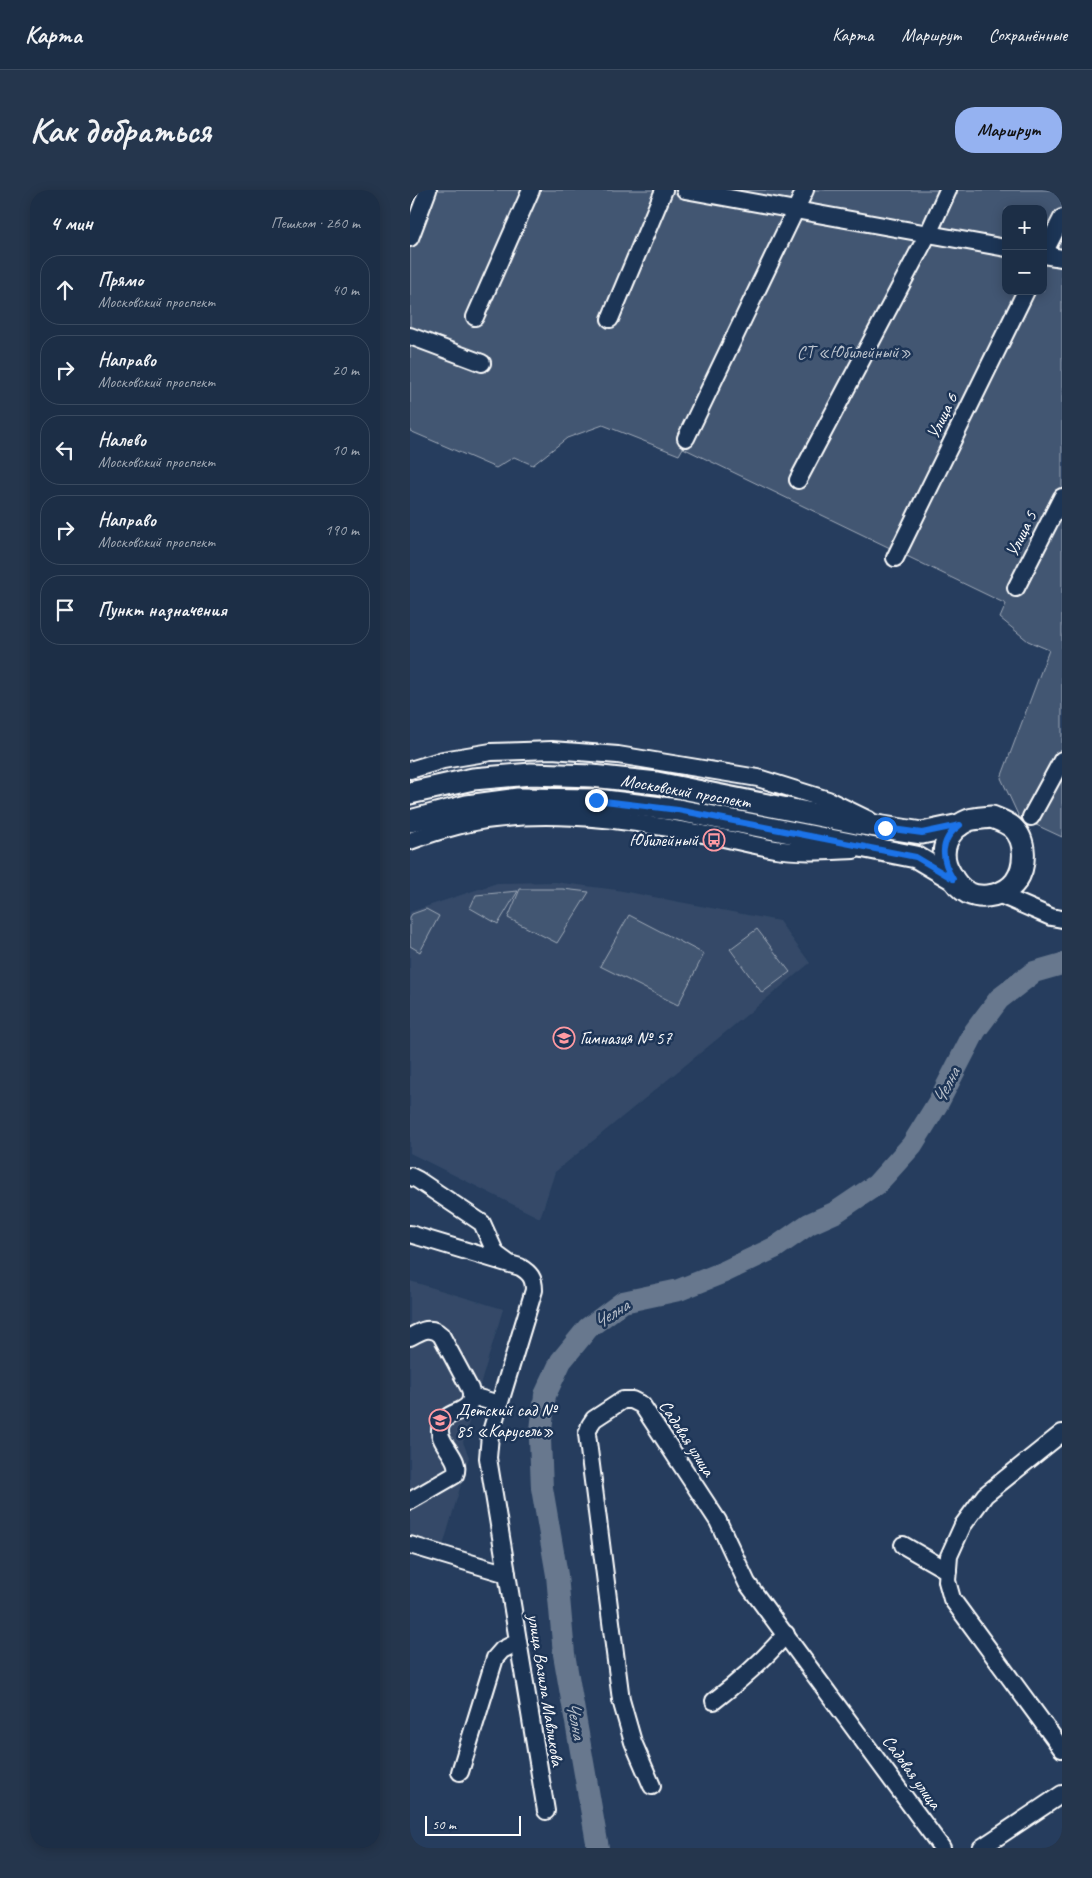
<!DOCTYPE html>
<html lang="ru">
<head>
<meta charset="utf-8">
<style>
	body { margin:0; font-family:Caveat,sans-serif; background:#25364d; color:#f1f3f6 }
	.controls { position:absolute; right:15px; top:15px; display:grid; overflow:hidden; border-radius:10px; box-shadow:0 2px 12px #0003 }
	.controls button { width:45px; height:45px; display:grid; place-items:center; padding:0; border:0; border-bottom:1px solid #3a4a5f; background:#1c2e46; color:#f1f3f6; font:25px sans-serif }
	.scale { position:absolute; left:15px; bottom:12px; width:96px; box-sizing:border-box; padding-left:5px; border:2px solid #fff; border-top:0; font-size:14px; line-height:18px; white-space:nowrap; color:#fff; -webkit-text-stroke:4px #1d3557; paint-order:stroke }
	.stop { position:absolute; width:15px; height:15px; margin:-11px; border:4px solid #1a73e8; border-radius:50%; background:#fff }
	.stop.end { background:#1a73e8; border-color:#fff; box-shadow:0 1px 5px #0008 }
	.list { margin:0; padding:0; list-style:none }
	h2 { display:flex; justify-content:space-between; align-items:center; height:65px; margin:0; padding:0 20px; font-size:21px }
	h2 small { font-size:16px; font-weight:400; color:#a0a8b3 }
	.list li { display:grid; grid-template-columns:32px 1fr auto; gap:15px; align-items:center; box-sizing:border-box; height:70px; margin:0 10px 10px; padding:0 10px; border:1px solid #3a4a5f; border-radius:20px }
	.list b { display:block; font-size:19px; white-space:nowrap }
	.list p { margin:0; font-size:16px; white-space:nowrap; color:#a0a8b3 }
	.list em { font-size:16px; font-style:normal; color:#a0a8b3 }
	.icon { flex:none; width:28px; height:28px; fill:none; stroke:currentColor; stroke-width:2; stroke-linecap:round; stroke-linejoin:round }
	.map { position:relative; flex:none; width:652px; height:1658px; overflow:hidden; border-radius:20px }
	header { display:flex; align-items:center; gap:30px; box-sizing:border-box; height:70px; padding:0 25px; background:#1c2e46; border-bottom:1px solid #3a4a5f }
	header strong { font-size:24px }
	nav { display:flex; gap:28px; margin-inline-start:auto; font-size:18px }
	.intro { display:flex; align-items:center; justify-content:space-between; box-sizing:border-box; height:120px; padding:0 30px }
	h1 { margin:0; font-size:35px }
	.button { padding:12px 22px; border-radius:20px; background:#95b2f1; color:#111; font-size:18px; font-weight:700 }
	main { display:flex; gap:30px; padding:0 30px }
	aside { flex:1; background:#1c2e46; border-radius:20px; box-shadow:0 2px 12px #0003 }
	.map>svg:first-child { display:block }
	.built { fill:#344a68 }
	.green { fill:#425672; stroke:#a0aab8; fill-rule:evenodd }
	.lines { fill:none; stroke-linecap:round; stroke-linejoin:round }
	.river { stroke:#67788e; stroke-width:22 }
	.minor-casing { stroke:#fff; stroke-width:20 }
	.major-casing { stroke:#fff; stroke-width:25 }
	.minor { stroke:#1d3557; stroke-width:16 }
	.major { stroke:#1d3557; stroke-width:21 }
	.route { stroke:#1a73e8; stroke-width:6 }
	.labels { text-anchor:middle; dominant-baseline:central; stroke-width:5; stroke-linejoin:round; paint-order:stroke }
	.park-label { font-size:18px; fill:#bdc4ce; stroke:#1d3557 }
	.street-label { font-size:18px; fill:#fff; stroke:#1d3557 }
	.poi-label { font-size:18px; fill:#fff; stroke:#1d3557; text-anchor:start }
	.water-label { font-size:19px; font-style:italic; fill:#bbc2cc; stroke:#1d3557 }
</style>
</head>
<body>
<header>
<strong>Карта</strong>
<nav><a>Карта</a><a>Маршрут</a><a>Сохранённые</a></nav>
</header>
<div class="intro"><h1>Как добраться</h1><a class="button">Маршрут</a></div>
<main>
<aside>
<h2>4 мин<small>Пешком · 260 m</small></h2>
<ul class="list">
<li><svg class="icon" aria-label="ahead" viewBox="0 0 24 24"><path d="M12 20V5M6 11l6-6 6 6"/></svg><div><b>Прямо</b><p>Московский проспект</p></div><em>40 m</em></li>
<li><svg class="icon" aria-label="right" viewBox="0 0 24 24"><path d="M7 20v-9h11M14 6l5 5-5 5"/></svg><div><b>Направо</b><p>Московский проспект</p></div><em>20 m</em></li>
<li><svg class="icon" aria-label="left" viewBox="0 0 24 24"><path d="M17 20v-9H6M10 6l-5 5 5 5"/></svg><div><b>Налево</b><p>Московский проспект</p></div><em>10 m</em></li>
<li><svg class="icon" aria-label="right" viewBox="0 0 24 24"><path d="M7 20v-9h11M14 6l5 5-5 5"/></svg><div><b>Направо</b><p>Московский проспект</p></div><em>190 m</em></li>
<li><svg class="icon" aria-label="arrive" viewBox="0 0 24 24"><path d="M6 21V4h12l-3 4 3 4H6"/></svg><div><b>Пункт назначения</b></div></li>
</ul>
</aside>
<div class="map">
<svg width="652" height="1658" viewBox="0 0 652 1658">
	<rect width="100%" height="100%" fill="#263d5e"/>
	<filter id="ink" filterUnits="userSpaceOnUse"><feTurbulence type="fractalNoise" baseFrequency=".02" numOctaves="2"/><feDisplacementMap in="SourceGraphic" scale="10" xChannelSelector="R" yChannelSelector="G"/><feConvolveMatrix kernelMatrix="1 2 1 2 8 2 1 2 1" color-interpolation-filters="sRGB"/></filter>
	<g filter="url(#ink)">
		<g class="built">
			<polygon points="145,692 207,700 369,731 400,773 145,982 130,1028 0,963 0,722 87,693"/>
			<polygon points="0,1091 93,1119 53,1252 59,1267 33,1356 0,1346"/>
		</g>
		<g class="green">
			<path d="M 0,0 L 652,0 L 652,647 L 609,627 L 591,588 L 639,460 L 618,451 L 590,428 L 596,414 L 273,258 L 269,265 L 193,235 L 157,248 L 123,275 L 104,267 L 86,278 L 0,241 ZM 596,19 L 633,19 L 633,101 L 596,101 Z"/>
			<polygon points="110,699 153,699 179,702 147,753 98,728"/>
			<polygon points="108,701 88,734 60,718 66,705"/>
			<polygon points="16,719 29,726 10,762 0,756 0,727 2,724"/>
			<polygon points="219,725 294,764 268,815 190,776"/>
			<polygon points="347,739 380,782 352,803 320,759"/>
		</g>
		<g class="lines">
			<polyline class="river" points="188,1658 154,1464 147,1385 132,1298 130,1249 135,1205 151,1171 178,1138 213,1112 269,1100 314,1082 366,1057 399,1034 426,1022 466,995 502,955 528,913 565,841 589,809 624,782 652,774"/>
			<g class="minor-casing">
				<g id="minor">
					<polyline points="275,0 596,58"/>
					<polyline points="0,48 18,0"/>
					<polyline points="633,65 652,28"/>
					<polyline points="633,65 652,68"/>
					<polyline points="65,127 121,0"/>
					<polyline points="200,129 254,0"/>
					<polyline points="0,146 72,173"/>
					<polyline points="276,248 395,0"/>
					<polyline points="388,290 518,44 538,0"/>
					<polyline points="485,368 616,101"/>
					<polyline points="606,398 652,307"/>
					<polyline points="0,580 33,570 81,562 142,560 208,565 348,588 418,610 459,630"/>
					<polyline points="621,627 652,570"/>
					<path d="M 0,651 C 27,641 55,632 84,629 C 155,620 228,632 298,645 C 321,649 342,655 365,659 C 391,663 418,661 444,660"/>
					<polyline points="588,704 641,727 652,729"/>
					<polyline points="0,986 8,990 72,1033 86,1064 97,1072"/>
					<path d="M 0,1044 L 110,1077 C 120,1083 124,1088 124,1100 L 80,1245 L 78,1268 L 136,1621"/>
					<path d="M 0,1147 C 11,1141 21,1135 31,1145 L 60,1199 C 67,1225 37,1218 31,1235 C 24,1253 53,1267 45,1285 L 0,1311"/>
					<polyline points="62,1206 89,1214"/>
					<polyline points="652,1243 575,1305 553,1335 539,1366 537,1391 542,1409 652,1559"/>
					<polyline points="0,1355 97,1384"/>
					<polyline points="493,1355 538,1381"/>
					<path d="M 304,1511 C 331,1490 354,1470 376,1444"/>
					<polyline points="50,1582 85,1468 92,1460 108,1452"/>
					<polyline points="242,1596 223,1552 211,1510 177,1244 180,1235 184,1229 213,1210 222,1210 232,1215 308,1331 337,1393 532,1658"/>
					<polyline points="571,1658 652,1604"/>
				</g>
			</g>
			<g class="major-casing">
				<g id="major">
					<polyline points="0,603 63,589 121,584 182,586 247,593 447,633 512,643 550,635"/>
					<path d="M 582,627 C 589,630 596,632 602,637 C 617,650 616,676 606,691 C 596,705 573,710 558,703 C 550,699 544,691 540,683 C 527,662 537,639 559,630 C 566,628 574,628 582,627 Z"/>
					<polyline points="0,631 57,616 108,609 186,610 268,620 506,667 543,689"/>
				</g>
			</g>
			<use href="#minor" class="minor"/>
			<use href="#major" class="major"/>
		</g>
	</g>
	<g class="lines" filter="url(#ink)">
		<path class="route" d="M 186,610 L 268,620 L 506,667 L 543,689 C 530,668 529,650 550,635 L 512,643 L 475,638"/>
	</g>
	<defs>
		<g id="bus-ring" transform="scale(1.125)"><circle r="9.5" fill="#1d3557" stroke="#ff9aa2" stroke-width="1.5"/><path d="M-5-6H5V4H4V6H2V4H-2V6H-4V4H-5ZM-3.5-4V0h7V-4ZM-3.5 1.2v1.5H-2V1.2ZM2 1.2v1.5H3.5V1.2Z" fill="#ff9aa2"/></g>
		<g id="school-ring" transform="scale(1.125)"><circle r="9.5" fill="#1d3557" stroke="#ff9aa2" stroke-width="1.5"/><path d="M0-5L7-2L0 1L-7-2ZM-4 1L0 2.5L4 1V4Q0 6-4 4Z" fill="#ff9aa2"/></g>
	</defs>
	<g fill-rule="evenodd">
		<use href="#bus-ring" x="304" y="650"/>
		<use href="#school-ring" x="154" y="848"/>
		<use href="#school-ring" x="30" y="1230"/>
	</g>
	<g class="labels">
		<g class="park-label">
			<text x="444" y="162">СТ «Юбилейный»</text>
		</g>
		<g class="street-label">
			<text transform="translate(532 226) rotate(-64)">Улица 6</text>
			<text transform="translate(611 344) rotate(-64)">Улица 5</text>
			<text transform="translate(276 601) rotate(10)">Московский проспект</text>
			<text transform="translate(277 1248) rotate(57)">Садовая улица</text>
			<text transform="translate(136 1500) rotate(81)">улица Вазила Мавликова</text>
			<text transform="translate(502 1582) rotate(54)">Садовая улица</text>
		</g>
		<g class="poi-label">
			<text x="288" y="650" text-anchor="end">Юбилейный</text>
			<text x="170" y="848">Гимназия № 57</text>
			<text x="46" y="1220">Детский сад №<tspan x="46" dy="21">85 «Карусель»</tspan></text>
		</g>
		<g class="water-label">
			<text transform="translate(536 896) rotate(-62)">Челна</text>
			<text transform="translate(201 1124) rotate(-32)">Челна</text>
			<text transform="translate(166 1530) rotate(80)">Челна</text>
		</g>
	</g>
</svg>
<div class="controls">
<button>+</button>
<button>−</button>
</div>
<div class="scale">50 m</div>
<div class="stop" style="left:475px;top:638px"></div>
<div class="stop end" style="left:186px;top:610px"></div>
</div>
</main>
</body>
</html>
